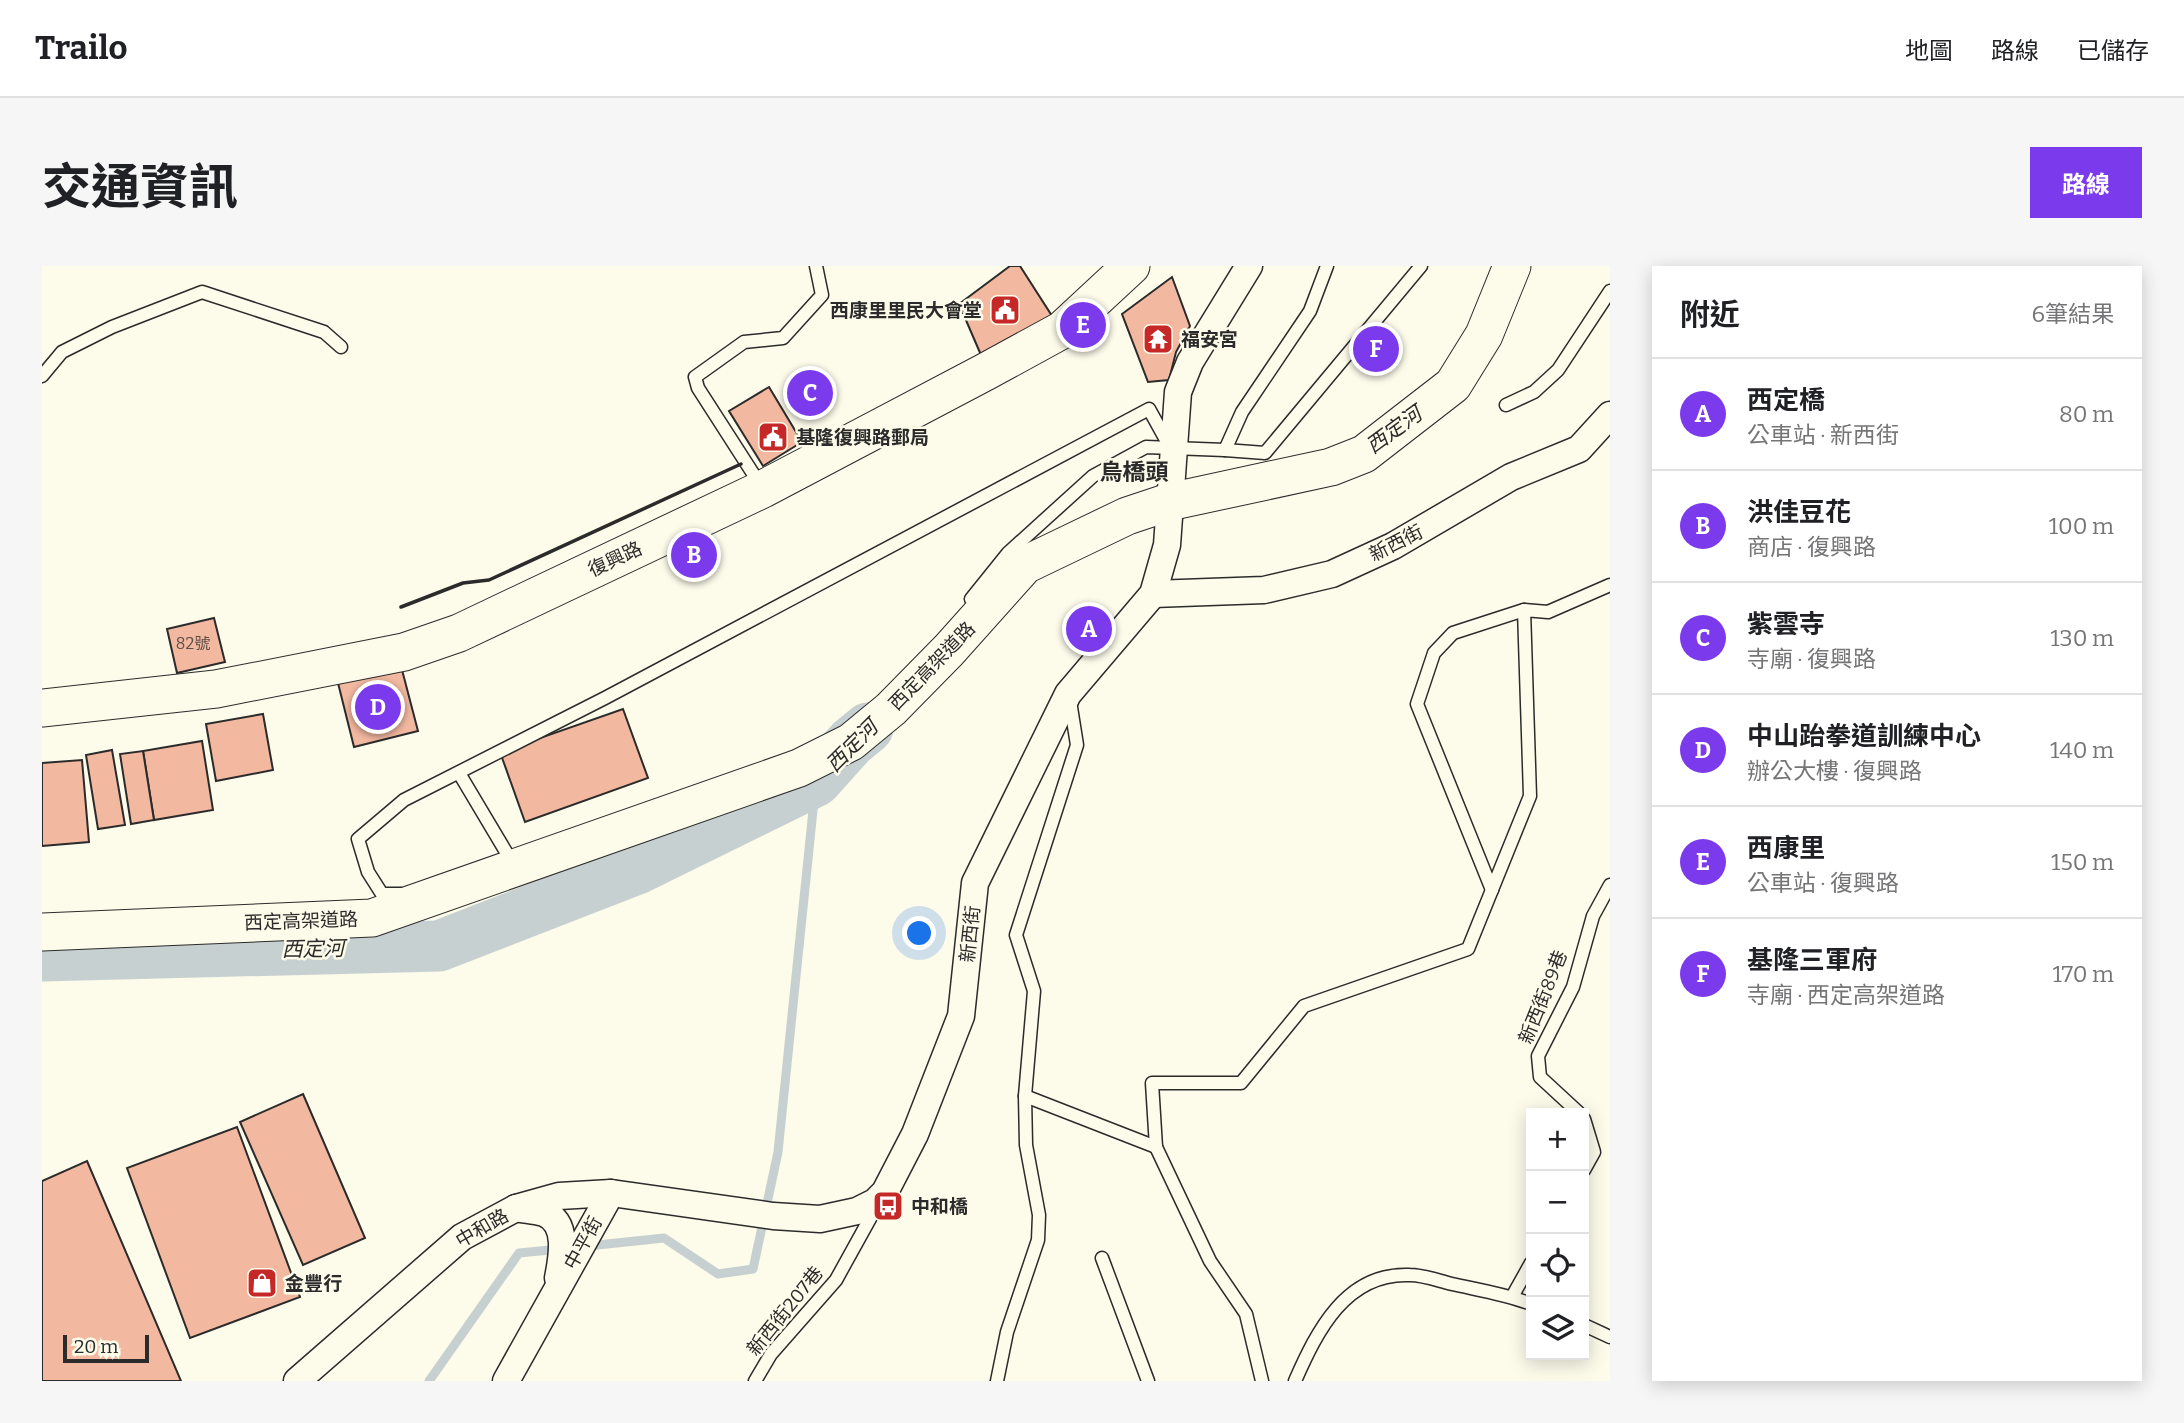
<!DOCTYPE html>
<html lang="zh-TW">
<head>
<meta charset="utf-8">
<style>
	body { margin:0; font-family:Bitter,"Noto Sans TC",serif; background:#f6f6f6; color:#202124 }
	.controls { position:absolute; right:21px; bottom:21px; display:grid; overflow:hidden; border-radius:0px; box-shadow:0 4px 18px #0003 }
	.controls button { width:63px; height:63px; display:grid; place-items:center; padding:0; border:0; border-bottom:2px solid #e0e0e0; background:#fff; color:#202124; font:35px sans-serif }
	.scale { position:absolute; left:21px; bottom:18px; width:86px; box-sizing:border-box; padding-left:7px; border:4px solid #2b2b2b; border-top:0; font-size:19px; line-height:24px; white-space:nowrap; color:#2b2b2b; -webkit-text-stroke:5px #fdfbea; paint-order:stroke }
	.you { position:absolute; left:878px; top:668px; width:24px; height:24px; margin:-18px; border:5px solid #fff; border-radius:50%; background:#1a73e8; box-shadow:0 0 0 10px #1a73e833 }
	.badge { display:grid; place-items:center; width:46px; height:46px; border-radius:50%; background:#7c3aed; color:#fff; font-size:23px; font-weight:700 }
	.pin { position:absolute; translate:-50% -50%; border:4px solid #fff; box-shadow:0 2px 7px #0006 }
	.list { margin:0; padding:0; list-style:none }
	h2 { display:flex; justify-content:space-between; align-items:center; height:91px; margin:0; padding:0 28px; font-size:30px }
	h2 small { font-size:23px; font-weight:400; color:#757577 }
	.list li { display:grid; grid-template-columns:46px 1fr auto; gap:21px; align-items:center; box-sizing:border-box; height:112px; padding:0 28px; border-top:2px solid #e0e0e0 }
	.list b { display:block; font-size:26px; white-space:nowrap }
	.list p { margin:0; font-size:23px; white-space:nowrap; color:#757577 }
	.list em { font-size:23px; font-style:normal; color:#757577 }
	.icon { flex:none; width:38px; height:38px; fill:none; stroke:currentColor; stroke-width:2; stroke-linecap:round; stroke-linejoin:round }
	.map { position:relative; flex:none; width:1568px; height:1115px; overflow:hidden; border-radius:0px }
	header { display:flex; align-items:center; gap:42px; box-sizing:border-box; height:98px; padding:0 35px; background:#fff; border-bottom:2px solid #e0e0e0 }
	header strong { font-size:33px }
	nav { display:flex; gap:38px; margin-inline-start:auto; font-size:24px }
	.intro { display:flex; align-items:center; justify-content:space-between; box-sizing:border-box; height:168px; padding:0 42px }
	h1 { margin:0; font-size:49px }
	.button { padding:18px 32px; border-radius:0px; background:#7c3aed; color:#fff; font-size:24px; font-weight:700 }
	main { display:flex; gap:42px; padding:0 42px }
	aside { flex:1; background:#fff; border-radius:0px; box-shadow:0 4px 18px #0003 }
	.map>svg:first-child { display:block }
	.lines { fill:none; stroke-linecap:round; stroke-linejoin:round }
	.stream { stroke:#c7d0d0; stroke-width:9 }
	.river { stroke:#c7d0d0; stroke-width:51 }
	.building { fill:#f2b8a0; stroke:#2b2b2b; stroke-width:2 }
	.lane-casing { stroke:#2b2b2b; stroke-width:15 }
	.street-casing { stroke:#2b2b2b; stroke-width:29 }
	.secondary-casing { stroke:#2b2b2b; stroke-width:39 }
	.lane { stroke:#fdfbea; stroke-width:12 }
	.street { stroke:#fdfbea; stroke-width:26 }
	.secondary { stroke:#fdfbea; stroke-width:37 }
	.wall { stroke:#2b2b2b; stroke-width:3.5 }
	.labels { text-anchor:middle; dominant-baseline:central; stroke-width:5; stroke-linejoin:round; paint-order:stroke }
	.number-label { font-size:16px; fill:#5d4e48 }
	.poi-label { font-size:19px; font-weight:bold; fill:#2b2b2b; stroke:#fdfbea; text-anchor:start }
	.street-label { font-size:19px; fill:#2b2b2b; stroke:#fdfbea }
	.water-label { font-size:21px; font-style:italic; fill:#2b2b2b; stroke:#fdfbea }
	.quarter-label { font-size:23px; font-weight:bold; fill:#2b2b2b; stroke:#fdfbea }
</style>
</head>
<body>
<header>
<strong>Trailo</strong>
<nav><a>地圖</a><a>路線</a><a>已儲存</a></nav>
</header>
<div class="intro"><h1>交通資訊</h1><a class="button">路線</a></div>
<main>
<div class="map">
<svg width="1568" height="1115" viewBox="0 0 1568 1115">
	<rect width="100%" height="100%" fill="#fdfbea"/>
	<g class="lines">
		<g class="stream">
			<polyline points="546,980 622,972 676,1008 711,1003 736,886 774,515"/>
			<polyline points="387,1115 477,987 518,983"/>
		</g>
		<polyline class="river" points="0,690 397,680 595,603 774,515 809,476 826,462"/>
	</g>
	<g class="building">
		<polygon points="968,0 978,0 1010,50 939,89 917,38"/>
		<polygon points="1130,11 1148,60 1134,86 1127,114 1106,116 1080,48"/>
		<polygon points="727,121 760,176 721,200 687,145"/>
		<polygon points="172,352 183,396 135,407 125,363"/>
		<polygon points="359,400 376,465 312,481 296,417"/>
		<polygon points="581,443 606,512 483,556 458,486"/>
		<polygon points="221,448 231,504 174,515 164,458"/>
		<polygon points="160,475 171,544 112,554 101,485"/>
		<polygon points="70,484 83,559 56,563 44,489"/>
		<polygon points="101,485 112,554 89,558 78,488"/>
		<polygon points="40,494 47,576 0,580 0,497"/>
		<polygon points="261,828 323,972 261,999 198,856"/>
		<polygon points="195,861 258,1031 148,1072 85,902"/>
		<polygon points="45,895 139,1115 0,1115 0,915"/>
	</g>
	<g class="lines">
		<g class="lane-casing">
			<g id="lane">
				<polyline points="0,110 20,86 70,61 160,26 282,66 299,81"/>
				<polyline points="1464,139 1492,126 1516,104 1568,25"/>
				<polyline points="1183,184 1223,187 1379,0"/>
				<polyline points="719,220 656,122 653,111 702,76 741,72 780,29 774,0"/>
				<polyline points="929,333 966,287 1051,210 1104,181 1183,184 1200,146 1268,45 1285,0"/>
				<polyline points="417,507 467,591"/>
				<polyline points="1450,624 1375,438 1392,387 1411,367 1482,344"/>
				<polyline points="359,628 340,628 326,606 316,573 362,534 563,432 1107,143 1128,181"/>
				<polyline points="983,830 1114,881"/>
				<polyline points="1537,847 1498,811 1496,790 1531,721 1551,650 1568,619"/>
				<polyline points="1542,853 1552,886 1542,904"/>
				<polyline points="1060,992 1106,1115"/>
				<polyline points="1470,1031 1489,997"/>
				<polyline points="1542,1059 1568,1071"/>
				<polyline points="713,1115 729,1088 794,1014 836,938"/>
				<polyline points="955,1115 965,1066 996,974 997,949 984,879 983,830 992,725 974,669 1035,479 1028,435"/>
				<polyline points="1220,1115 1204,1048 1168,995 1114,881 1110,817 1199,817 1262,740 1426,683 1488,530 1482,344 1506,346 1568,319"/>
				<path d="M 1253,1115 C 1275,1065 1304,1006 1368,1009 C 1382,1009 1397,1015 1410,1018 C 1437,1024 1464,1028 1489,1038"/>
			</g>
		</g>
		<g class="street-casing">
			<g id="street">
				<polyline points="1111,328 1222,324 1290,308 1351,280 1469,211 1537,183 1568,149"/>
				<path d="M 474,942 C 483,944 493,944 502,947 C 527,956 520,992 516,1012"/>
				<polyline points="255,1115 420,971 474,942 517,930 569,927 731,950 778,953 815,945 833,936 843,926 873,868 919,750 933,617 1026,428 1111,328 1125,279 1136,126 1148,96 1207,0"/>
				<polyline points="464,1115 569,927"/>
			</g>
		</g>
		<g class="secondary-casing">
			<g id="secondary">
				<polyline points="0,442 174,423 362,386 417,367 721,223 943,106 1020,64 1089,0"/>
				<polyline points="0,666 330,652 757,502 809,476 849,443 907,384 983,299 1085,250 1127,236 1289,201 1322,188 1411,119 1442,69 1470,0"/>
			</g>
		</g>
		<use href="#lane" class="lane"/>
		<use href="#street" class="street"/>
		<use href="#secondary" class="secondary"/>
		<polyline class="wall" points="359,341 421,317 447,314 699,198"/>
	</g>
	<defs>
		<g id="civic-square" transform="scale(1.575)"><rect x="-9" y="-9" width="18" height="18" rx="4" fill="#c62828" stroke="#fdfbea"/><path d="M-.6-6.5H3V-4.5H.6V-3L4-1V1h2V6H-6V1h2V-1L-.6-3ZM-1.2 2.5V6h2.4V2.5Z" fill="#fff"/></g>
		<g id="temple-square" transform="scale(1.575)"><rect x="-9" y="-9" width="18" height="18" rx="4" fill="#c62828" stroke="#fdfbea"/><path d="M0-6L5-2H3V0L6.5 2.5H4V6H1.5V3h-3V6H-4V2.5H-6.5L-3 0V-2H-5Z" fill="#fff"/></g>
		<g id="bus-square" transform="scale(1.575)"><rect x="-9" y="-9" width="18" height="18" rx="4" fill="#c62828" stroke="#fdfbea"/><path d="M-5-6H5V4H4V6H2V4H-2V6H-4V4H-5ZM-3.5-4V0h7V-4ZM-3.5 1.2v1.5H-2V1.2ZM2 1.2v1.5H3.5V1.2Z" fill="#fff"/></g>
		<g id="shop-square" transform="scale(1.575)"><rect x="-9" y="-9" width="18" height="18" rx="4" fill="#c62828" stroke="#fdfbea"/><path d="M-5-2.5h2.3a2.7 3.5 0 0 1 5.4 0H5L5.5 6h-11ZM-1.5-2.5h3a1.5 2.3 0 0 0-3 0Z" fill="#fff"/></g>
	</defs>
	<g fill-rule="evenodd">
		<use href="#civic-square" x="963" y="44"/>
		<use href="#temple-square" x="1116" y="73"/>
		<use href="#civic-square" x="731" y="171"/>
		<use href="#bus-square" x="846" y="940"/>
		<use href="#shop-square" x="220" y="1017"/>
	</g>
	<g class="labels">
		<g class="number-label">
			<text x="151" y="377">82號</text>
		</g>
		<g class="poi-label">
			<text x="940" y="44" text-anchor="end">西康里里民大會堂</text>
			<text x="1139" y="73">福安宮</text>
			<text x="754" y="171">基隆復興路郵局</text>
			<text x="869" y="940">中和橋</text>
			<text x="243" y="1017">金豐行</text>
		</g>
		<g class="street-label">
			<text transform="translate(1354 277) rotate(-27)">新西街</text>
			<text transform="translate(573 293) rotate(-25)">復興路</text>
			<text transform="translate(890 400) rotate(-46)">西定高架道路</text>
			<text transform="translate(259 655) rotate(-2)">西定高架道路</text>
			<text transform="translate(928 668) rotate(-84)">新西街</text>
			<text transform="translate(1501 731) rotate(-68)">新西街89巷</text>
			<text transform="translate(440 962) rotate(-30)">中和路</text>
			<text transform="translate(541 977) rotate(-61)">中平街</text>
			<text transform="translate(743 1045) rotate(-51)">新西街207巷</text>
		</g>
		<g class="water-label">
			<text transform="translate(1352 164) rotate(-36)">西定河</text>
			<text transform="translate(810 480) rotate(-45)">西定河</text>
			<text transform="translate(271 683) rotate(-1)">西定河</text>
		</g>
		<g class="quarter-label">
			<text x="1092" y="206">烏橋頭</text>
		</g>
	</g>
</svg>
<div class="controls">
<button>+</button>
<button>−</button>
<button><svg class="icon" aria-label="locate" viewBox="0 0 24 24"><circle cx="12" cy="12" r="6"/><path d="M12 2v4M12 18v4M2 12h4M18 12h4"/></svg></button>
<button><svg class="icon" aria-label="layers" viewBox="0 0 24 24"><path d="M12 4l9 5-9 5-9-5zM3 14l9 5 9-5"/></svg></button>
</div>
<div class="scale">20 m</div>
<div class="you"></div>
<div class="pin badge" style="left:1047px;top:363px">A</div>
<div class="pin badge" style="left:652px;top:289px">B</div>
<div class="pin badge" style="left:768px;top:127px">C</div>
<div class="pin badge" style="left:336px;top:441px">D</div>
<div class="pin badge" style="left:1041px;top:59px">E</div>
<div class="pin badge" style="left:1334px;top:83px">F</div>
</div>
<aside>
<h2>附近<small>6筆結果</small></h2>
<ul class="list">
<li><span class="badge">A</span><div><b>西定橋</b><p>公車站 · 新西街</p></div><em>80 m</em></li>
<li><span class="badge">B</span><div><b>洪佳豆花</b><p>商店 · 復興路</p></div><em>100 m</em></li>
<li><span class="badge">C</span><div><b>紫雲寺</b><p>寺廟 · 復興路</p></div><em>130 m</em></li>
<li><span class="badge">D</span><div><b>中山跆拳道訓練中心</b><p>辦公大樓 · 復興路</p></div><em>140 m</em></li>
<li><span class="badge">E</span><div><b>西康里</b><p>公車站 · 復興路</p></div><em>150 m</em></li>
<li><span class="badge">F</span><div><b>基隆三軍府</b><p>寺廟 · 西定高架道路</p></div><em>170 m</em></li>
</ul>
</aside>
</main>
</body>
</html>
